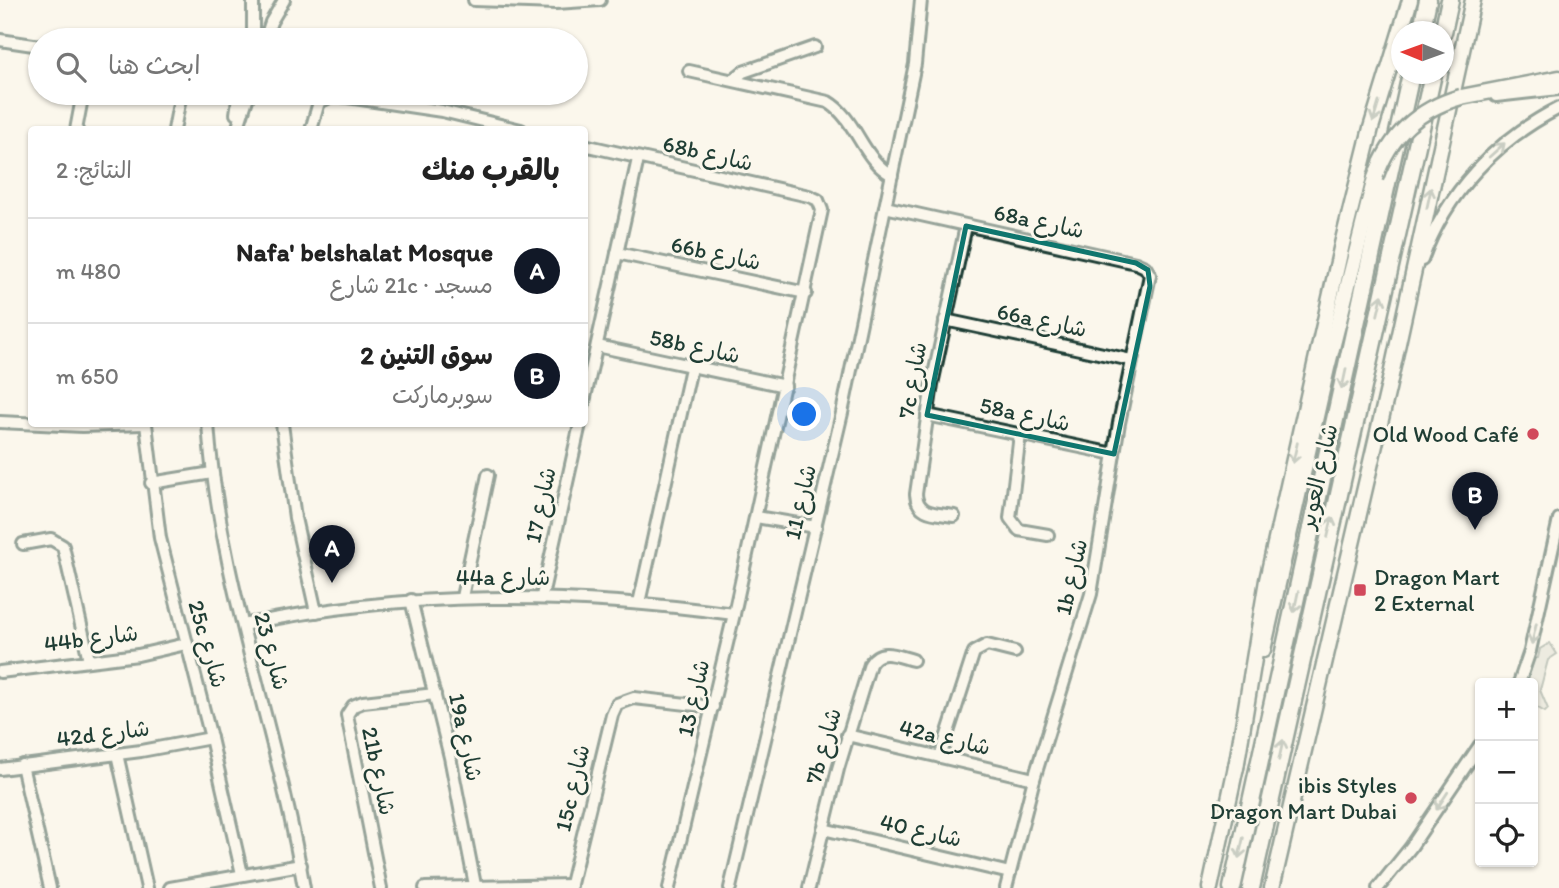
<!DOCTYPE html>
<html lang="ar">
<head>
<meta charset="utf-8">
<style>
	body { margin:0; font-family:Itim,"Playpen Sans Arabic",sans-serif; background:#f6f6f6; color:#222; direction:rtl }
	.controls { position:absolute; right:21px; bottom:21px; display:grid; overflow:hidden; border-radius:7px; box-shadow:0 2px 5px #0004 }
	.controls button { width:63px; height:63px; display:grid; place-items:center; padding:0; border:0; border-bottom:2px solid #e0e0e0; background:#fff; color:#222; font:35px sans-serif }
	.compass { position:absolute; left:1391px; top:21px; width:63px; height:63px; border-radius:50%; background:#fff; box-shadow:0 2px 5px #0004; rotate:271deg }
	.you { position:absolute; left:805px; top:415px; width:24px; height:24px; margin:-18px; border:5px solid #fff; border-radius:50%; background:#1a73e8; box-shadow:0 0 0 10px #1a73e833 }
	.badge { display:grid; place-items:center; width:46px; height:46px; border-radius:50%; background:#111827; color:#fff; font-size:23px; font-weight:700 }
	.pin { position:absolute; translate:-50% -58px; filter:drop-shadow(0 2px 4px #0008) }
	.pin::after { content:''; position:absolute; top:37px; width:24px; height:21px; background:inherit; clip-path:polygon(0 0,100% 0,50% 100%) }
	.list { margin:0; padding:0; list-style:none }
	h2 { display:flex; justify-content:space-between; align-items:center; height:91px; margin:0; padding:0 28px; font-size:30px }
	h2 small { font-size:23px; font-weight:400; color:#767676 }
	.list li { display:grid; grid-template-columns:46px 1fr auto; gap:21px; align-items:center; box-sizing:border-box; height:105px; padding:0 28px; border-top:2px solid #e0e0e0 }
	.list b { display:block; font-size:26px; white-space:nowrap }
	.list p { margin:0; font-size:23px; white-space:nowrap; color:#767676 }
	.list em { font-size:23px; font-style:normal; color:#767676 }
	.icon { flex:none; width:38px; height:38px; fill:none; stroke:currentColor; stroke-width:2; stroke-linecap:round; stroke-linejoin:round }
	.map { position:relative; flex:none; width:1559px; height:888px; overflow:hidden; direction:ltr }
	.search { position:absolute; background:#fff; box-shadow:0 2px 5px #0004; left:28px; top:28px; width:560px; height:77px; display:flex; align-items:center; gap:18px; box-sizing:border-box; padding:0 24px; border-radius:38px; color:#767676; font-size:26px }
	.panel { position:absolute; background:#fff; box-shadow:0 2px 5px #0004; left:28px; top:126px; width:560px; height:301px; border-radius:7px; direction:rtl }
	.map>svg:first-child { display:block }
	.green { fill:#dbdcd1; stroke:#7d8c82; stroke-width:2 }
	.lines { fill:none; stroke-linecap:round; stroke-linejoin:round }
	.minor-casing { stroke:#1f3d34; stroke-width:16 }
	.major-casing { stroke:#1f3d34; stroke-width:19 }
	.highway-casing { stroke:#1f3d34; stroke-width:21 }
	.minor { stroke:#fbf7ec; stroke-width:10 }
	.major { stroke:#fbf7ec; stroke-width:14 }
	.highway { stroke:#fbf7ec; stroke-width:16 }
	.major-bridge-casing { stroke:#1f3d34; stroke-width:19; stroke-linecap:butt }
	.major-bridge { stroke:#fbf7ec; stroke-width:14 }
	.oneway { stroke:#8d9a90 }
	.marked { fill:none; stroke:#0f766e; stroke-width:5; stroke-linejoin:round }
	.poi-dot { fill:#d1495b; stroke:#fbf7ec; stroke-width:2.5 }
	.labels { text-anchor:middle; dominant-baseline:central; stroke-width:6; stroke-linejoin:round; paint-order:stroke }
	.street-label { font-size:23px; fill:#1f3d34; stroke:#fbf7ec }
	.poi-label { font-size:23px; fill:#1f3d34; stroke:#fbf7ec; text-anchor:end }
</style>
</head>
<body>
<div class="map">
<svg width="1559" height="888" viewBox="0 0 1559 888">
	<rect width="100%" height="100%" fill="#fbf7ec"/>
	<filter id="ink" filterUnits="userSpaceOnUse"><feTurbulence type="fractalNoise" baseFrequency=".0143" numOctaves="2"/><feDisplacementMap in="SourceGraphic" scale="14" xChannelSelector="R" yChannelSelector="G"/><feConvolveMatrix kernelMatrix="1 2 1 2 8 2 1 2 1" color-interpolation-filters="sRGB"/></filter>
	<g filter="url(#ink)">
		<polygon class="green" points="1550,643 1557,654 1548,660 1540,690 1548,709 1545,712 1533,705 1533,683 1527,683 1534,658 1538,658 1540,649"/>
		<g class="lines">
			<g class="minor-casing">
				<g id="minor">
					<polyline points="474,0 556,3 600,0"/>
					<polyline points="0,40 40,46"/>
					<polyline points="253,40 253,0"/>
					<polyline points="265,40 271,22 284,0"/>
					<path d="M 689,71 L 828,102 C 857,119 862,160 892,175"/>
					<polyline points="733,80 743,72 815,47"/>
					<polyline points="1496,96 1559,89"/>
					<polyline points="236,114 239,93"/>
					<polyline points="76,130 83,93"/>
					<polyline points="174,130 181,93"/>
					<polyline points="237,130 249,93"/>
					<polyline points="311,130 319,102 334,95 442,111 521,130"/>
					<polyline points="584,145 809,196 818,200 822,210 734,614 669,888"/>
					<polyline points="885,207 1136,263 1145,267 1150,275 1119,423 1091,594 1034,779 1006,888"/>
					<polyline points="617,253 806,293"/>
					<path d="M 1422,260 C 1446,193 1496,140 1559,108"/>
					<polyline points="945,320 1131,360"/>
					<polyline points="597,346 785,386"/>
					<polyline points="584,402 638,159"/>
					<polyline points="927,415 1114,454"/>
					<polyline points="0,422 82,426 143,424"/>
					<polyline points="146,424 160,538 211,738 242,874"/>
					<path d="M 208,424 C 219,582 278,732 304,888"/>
					<polyline points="282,424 295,518 316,612"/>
					<polyline points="1020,434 1010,518 1019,530 1048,535"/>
					<polyline points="151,483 212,473"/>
					<path d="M 954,516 C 937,513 917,515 916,494 L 932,384 L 966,226"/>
					<polyline points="756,517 816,527"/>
					<polyline points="23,544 51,539 63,546 89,660"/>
					<polyline points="542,596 580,424"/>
					<polyline points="462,597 488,475"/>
					<polyline points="411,600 450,757 475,885"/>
					<polyline points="639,603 691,368"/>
					<path d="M 243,625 C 407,590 570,592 734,614"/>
					<polyline points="0,672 138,655 186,644"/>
					<polyline points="1519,683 1530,651 1559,519"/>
					<polyline points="847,735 1034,779"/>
					<polyline points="117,754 147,888"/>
					<polyline points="940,757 974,652 987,645 1015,652"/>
					<polyline points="22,765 50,888"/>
					<polyline points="0,769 141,751 211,738"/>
					<polyline points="823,829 1010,873"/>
					<polyline points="170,888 301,865"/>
					<polyline points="381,888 347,715 353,706 363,702 435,694"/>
					<polyline points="425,888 571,885"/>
					<polyline points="570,888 612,715 617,704 634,698 713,707"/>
					<polyline points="730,888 842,413 915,64 921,0"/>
					<path d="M 809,888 L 838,769 L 870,664 C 880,647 897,656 913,660"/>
					<polyline points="1378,888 1411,847 1480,745"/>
				</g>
			</g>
			<g class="major-casing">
				<g id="major">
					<polyline points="1461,97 1559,78"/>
					<polyline points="1263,650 1327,368 1375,178"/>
					<polyline points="1236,768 1267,580 1342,244 1371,128 1410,0"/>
					<polyline points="1210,888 1237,762"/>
					<polyline points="1272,888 1388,389 1473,0"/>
				</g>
			</g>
			<g class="highway-casing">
				<g id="highway">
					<polyline points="1421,32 1428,0"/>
					<polyline points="1443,32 1450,0"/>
					<polyline points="1232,888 1411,74"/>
					<polyline points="1251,888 1433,74"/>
				</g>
			</g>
			<use href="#minor" class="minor"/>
			<use href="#major" class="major"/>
			<use href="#highway" class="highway"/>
			<g class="major-bridge-casing">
				<path id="major-bridge" d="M 1375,178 C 1390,135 1418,109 1461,97"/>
			</g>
			<use href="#major-bridge" class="major-bridge"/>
		</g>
		<defs><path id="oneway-shaft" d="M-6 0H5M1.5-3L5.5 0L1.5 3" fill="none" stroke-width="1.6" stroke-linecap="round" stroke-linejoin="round" transform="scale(1.75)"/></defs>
		<g class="oneway">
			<use href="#oneway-shaft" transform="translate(1376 112) rotate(107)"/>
			<use href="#oneway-shaft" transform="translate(1497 150) rotate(-42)"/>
			<use href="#oneway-shaft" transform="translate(1429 198) rotate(-78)"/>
			<use href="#oneway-shaft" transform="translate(1380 305) rotate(-77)"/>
			<use href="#oneway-shaft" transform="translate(1344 379) rotate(102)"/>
			<use href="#oneway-shaft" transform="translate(1295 453) rotate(103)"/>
			<use href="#oneway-shaft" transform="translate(1330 527) rotate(-77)"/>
			<use href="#oneway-shaft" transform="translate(1296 602) rotate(102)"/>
			<use href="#oneway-shaft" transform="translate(1534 634) rotate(103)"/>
			<use href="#oneway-shaft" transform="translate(1281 750) rotate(-78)"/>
			<use href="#oneway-shaft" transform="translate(1442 801) rotate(123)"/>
			<use href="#oneway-shaft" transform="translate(1241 848) rotate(103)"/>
		</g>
	</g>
	<path d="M0 0H1559V888H0ZM 966,226 L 1136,263 L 1148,270 L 1150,286 L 1114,454 L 927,415 Z" fill="#fbf7ec" fill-opacity=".55" fill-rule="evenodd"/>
	<path class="marked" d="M 966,226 L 1136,263 L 1148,270 L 1150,286 L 1114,454 L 927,415 Z"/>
	<g class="poi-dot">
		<circle cx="1533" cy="434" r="7"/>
		<rect x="1353" y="583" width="14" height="14" rx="3.5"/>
		<circle cx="1411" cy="798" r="7"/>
	</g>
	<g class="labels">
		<g class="street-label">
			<text transform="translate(708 153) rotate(13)">68b شارع</text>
			<text transform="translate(1039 221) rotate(12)">68a شارع</text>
			<text transform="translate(716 253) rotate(12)">66b شارع</text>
			<text transform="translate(1042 320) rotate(12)">66a شارع</text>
			<text transform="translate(695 346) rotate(12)">58b شارع</text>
			<text transform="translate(912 380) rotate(-80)">7c شارع</text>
			<text transform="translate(1025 414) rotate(12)">58a شارع</text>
			<text transform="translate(1318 476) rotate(-77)">شارع العوير</text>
			<text transform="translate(800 502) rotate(-77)">شارع 11</text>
			<text transform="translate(540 505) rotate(-78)">شارع 17</text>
			<text x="503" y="577">44a شارع</text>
			<text transform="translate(1071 577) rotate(-77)">1b شارع</text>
			<text transform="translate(91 638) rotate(-7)">44b شارع</text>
			<text transform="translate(208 644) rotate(74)">25c شارع</text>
			<text transform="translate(272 651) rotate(75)">شارع 23</text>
			<text transform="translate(693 698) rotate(-77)">شارع 13</text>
			<text transform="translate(103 733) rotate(-7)">42d شارع</text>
			<text transform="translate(466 737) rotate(78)">19a شارع</text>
			<text transform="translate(945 737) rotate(13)">42a شارع</text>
			<text transform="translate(823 746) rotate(-74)">7b شارع</text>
			<text transform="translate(379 771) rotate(78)">21b شارع</text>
			<text transform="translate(572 788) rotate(-77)">15c شارع</text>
			<text transform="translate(921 830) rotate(13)">شارع 40</text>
		</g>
		<g class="poi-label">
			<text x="1519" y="434">Old Wood Café</text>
			<text x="1374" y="577" text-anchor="start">Dragon Mart<tspan x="1374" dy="26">2 External</tspan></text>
			<text x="1397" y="785">ibis Styles<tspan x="1397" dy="26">Dragon Mart Dubai</tspan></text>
		</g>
	</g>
</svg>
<div class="controls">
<button>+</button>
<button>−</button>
<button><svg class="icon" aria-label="locate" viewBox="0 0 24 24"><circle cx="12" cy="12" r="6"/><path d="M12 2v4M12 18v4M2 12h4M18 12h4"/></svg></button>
</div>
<svg class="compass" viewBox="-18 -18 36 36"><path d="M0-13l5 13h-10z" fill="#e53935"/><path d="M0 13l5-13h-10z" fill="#767676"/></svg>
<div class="you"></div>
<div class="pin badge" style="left:332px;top:583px">A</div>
<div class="pin badge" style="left:1475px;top:530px">B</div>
<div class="search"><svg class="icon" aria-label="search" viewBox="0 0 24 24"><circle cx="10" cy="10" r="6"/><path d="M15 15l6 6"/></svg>ابحث هنا</div>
<section class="panel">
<h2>بالقرب منك<small>النتائج: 2</small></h2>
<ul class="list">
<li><span class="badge">A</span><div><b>Nafa' belshalat Mosque</b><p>مسجد · 21c شارع</p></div><em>480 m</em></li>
<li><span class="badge">B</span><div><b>سوق التنين 2</b><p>سوبرماركت</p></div><em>650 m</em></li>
</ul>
</section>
</div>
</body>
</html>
